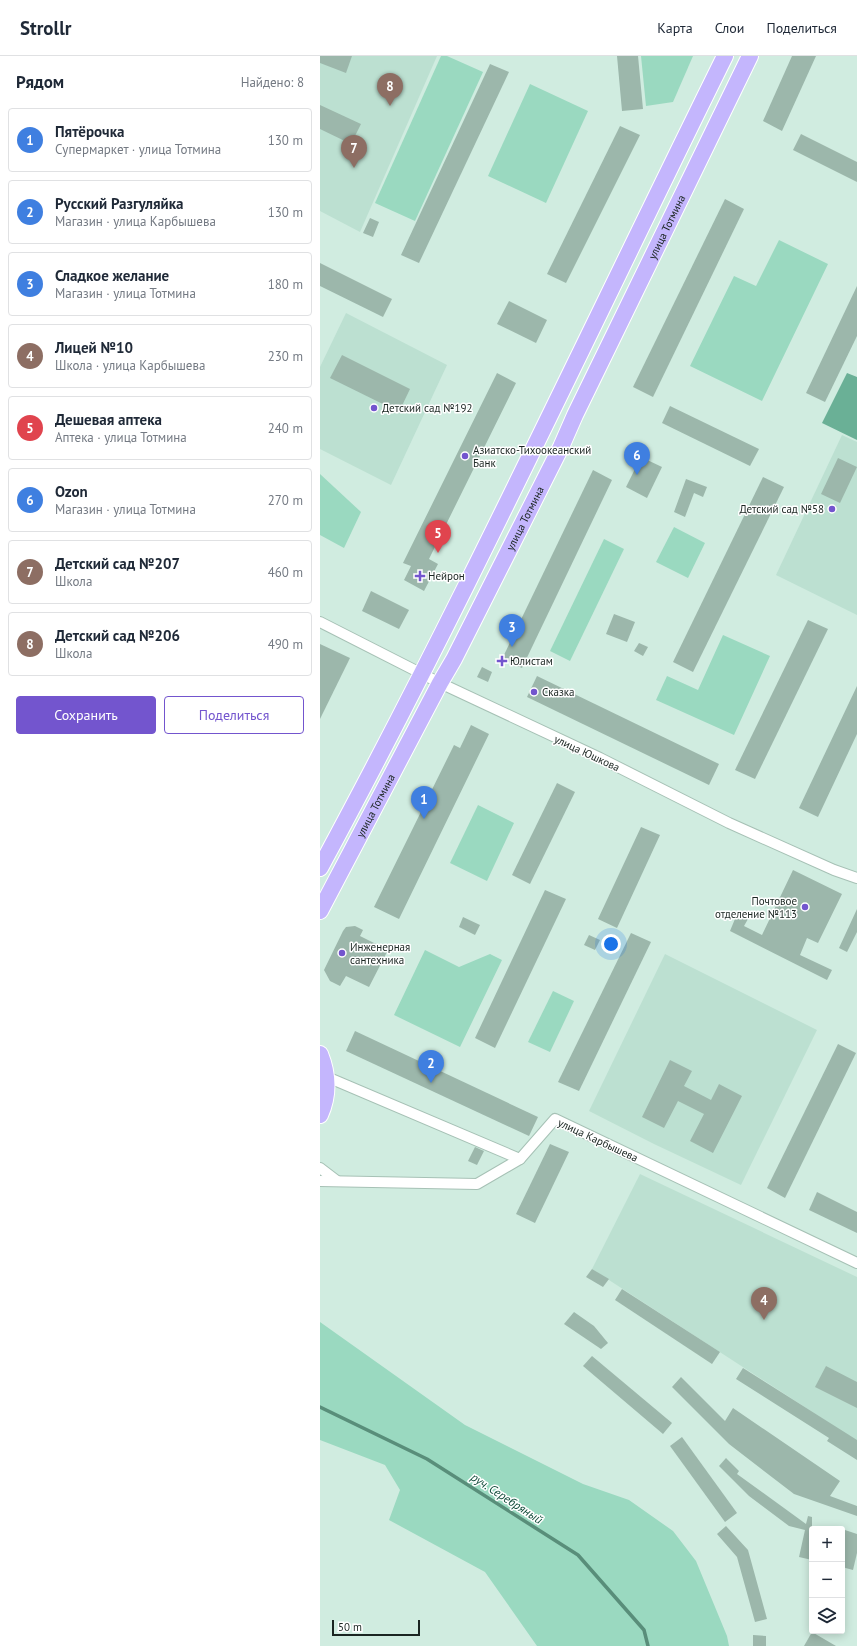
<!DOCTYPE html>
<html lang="ru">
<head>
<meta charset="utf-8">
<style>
	body { margin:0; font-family:"PT Sans",sans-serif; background:#f2f2f3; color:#1f2937 }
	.controls { position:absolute; right:12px; bottom:12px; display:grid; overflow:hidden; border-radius:4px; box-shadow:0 2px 10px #0003 }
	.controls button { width:36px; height:36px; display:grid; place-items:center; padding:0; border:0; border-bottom:1px solid #e0e1e3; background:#fff; color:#1f2937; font:20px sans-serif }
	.scale { position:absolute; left:12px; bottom:10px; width:88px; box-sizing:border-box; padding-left:4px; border:2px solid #1a2521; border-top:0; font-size:11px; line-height:14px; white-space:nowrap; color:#1a2521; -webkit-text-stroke:3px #fff; paint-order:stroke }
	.you { position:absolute; left:291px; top:888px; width:14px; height:14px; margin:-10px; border:3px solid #fff; border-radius:50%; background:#1a73e8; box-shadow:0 0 0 6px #1a73e833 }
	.badge { display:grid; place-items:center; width:26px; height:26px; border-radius:50%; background:#7355ce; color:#fff; font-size:13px; font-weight:700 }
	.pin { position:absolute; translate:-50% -33px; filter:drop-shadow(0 1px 2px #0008) }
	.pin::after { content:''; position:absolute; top:21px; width:14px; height:12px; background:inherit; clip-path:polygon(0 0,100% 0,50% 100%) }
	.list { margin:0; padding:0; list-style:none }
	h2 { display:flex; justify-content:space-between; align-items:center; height:52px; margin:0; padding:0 16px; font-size:17px }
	h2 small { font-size:13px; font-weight:400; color:#747a83 }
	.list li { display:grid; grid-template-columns:26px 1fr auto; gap:12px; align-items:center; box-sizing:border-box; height:64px; margin:0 8px 8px; padding:0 8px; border:1px solid #e0e1e3; border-radius:4px }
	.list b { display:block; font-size:15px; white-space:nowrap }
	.list p { margin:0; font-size:13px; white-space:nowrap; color:#747a83 }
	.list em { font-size:13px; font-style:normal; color:#747a83 }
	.actions { display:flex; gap:8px; padding:12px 16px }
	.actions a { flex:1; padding:9px 0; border:1px solid #7355ce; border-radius:4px; text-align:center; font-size:14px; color:#7355ce }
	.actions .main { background:#7355ce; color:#fff }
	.icon { flex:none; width:22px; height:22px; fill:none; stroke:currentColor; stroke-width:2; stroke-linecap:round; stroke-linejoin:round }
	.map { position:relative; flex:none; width:537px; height:1590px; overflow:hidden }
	header { display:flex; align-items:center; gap:24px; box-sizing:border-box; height:56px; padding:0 20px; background:#fff; border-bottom:1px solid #e0e1e3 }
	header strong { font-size:19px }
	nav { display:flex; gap:22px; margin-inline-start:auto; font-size:14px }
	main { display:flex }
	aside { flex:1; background:#fff }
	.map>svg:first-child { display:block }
	.built { fill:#bce0d1 }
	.green { fill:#9ad9c0 }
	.forest { fill:#6ab096 }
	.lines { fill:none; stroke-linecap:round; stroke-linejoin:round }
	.stream { stroke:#598e7a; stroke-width:3.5 }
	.building { fill:#9cb7ab }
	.street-casing { stroke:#a6c1b5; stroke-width:12 }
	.primary-casing { stroke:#fff; stroke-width:18 }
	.street { stroke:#fff; stroke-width:10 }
	.primary { stroke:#c4b6fd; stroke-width:16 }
	.poi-dot { fill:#7355ce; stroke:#fff; stroke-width:1.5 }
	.labels { text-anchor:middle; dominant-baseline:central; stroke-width:3; stroke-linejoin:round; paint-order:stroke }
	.street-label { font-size:11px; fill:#1a2521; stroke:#fff }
	.poi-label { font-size:11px; fill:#1a2521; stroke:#fff; text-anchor:start }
	.water-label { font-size:12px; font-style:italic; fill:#104b39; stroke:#fff }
</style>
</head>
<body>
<header>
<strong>Strollr</strong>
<nav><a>Карта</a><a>Слои</a><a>Поделиться</a></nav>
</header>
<main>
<aside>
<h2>Рядом<small>Найдено: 8</small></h2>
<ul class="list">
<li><span class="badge" style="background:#3f7fe0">1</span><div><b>Пятёрочка</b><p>Супермаркет · улица Тотмина</p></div><em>130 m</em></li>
<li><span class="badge" style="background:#3f7fe0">2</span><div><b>Русский Разгуляйка</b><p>Магазин · улица Карбышева</p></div><em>130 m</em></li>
<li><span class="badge" style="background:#3f7fe0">3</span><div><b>Сладкое желание</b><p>Магазин · улица Тотмина</p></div><em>180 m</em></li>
<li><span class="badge" style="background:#8d6e63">4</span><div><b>Лицей №10</b><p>Школа · улица Карбышева</p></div><em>230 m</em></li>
<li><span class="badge" style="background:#e0444e">5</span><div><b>Дешевая аптека</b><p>Аптека · улица Тотмина</p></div><em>240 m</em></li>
<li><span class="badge" style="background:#3f7fe0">6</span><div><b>Ozon</b><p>Магазин · улица Тотмина</p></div><em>270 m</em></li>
<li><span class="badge" style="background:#8d6e63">7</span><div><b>Детский сад №207</b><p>Школа</p></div><em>460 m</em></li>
<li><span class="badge" style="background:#8d6e63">8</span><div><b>Детский сад №206</b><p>Школа</p></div><em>490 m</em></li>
</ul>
<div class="actions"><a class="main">Сохранить</a><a>Поделиться</a></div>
</aside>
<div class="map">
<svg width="537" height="1590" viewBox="0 0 537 1590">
	<rect width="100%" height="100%" fill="#d0ece0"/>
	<g class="built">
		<polygon points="0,0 117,0 40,176 0,155"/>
		<polygon points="26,257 127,309 71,429 0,393 0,311"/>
		<polygon points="522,379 537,386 537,559 456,519"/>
		<polygon points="345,898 497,974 421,1129 334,1088 269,1055"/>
		<polygon points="320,1118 537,1221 537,1385 272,1213"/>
	</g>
	<g class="green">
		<polygon points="121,0 127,0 163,16 95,165 55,147"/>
		<polygon points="321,0 373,0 353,46 326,50"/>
		<polygon points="210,28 268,55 226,147 168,120"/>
		<polygon points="459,184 508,208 442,345 370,310 414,220 436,230"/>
		<polygon points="0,418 41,456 24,492 0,479"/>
		<polygon points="354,471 385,487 368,522 336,506"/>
		<polygon points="284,483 304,493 250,605 230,595"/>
		<polygon points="403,579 450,600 414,679 336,644 347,620 378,634"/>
		<polygon points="158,749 194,767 167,825 130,807"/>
		<polygon points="105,894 139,911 170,898 182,904 140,991 74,959"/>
		<polygon points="233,935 254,945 230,996 208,986"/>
		<polygon points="0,1266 145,1369 263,1428 309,1444 353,1475 376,1505 407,1580 409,1590 217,1590 165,1516 69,1464 80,1434 65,1409 0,1384"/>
	</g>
	<polygon class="forest" points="527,317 537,321 537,384 502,367"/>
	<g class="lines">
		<polyline class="stream" points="0,1351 107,1403 258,1499 324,1574 328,1590"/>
	</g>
	<g class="building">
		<polygon points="0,0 32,0 26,17 0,7"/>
		<polygon points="297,0 318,0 323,53 302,55"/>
		<polygon points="472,0 496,0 462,75 443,65"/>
		<polygon points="170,8 189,16 99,207 81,199"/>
		<polygon points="0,49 41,68 31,88 0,73"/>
		<polygon points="300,70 320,79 246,227 227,218"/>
		<polygon points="481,78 537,106 537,126 473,94"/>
		<polygon points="405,143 424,153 333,341 313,331"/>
		<polygon points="50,162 59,166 53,181 43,177"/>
		<polygon points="0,207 72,243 63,261 0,230"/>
		<polygon points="537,230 537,280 505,346 486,337"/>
		<polygon points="189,245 227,264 216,287 177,268"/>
		<polygon points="22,299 90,333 79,356 10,322"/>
		<polygon points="177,317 196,327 109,503 118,508 104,535 84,524 91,510 83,507"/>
		<polygon points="350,350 439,393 430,410 342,367"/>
		<polygon points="321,401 342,411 327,442 306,431"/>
		<polygon points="518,402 537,411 520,447 501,438"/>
		<polygon points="273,414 292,424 202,612 182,603"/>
		<polygon points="443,421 464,431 373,616 353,606"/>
		<polygon points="366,423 387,431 383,441 374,437 365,461 354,456"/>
		<polygon points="51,535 89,554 79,573 42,555"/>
		<polygon points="294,558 315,566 307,586 286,578"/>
		<polygon points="488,564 508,573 435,723 415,714"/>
		<polygon points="319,587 328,591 323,600 314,595"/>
		<polygon points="0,588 30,602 0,663"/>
		<polygon points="162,611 172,616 168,626 157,621"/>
		<polygon points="217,620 399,708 389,729 207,641"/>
		<polygon points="537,630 537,678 498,761 479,752"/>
		<polygon points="151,669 169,678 79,863 54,851 134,689 140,692"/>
		<polygon points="237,727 255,736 210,828 192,819"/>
		<polygon points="321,771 340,779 297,872 278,863"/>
		<polygon points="473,814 522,838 498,887 487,882 480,899 512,914 507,924 410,875 417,858 428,863 424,870 442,879"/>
		<polygon points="225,834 246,843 175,992 155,982"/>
		<polygon points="537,853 537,876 527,896 519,892"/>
		<polygon points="143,861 160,869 155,879 139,871"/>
		<polygon points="35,870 43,874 40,880 68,894 49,931 26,920 20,930 10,925 4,914 23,875 26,871"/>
		<polygon points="311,877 331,886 259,1035 238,1026"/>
		<polygon points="269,879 280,884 275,894 264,889"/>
		<polygon points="35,975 218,1061 209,1080 26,995"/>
		<polygon points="518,988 536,997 465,1142 447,1132"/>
		<polygon points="350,1004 372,1015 364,1030 391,1044 399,1028 422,1040 393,1097 370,1085 384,1058 358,1045 344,1072 322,1061"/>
		<polygon points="230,1088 249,1096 215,1167 196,1158"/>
		<polygon points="155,1091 164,1095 157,1109 148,1105"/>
		<polygon points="497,1136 537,1156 537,1177 489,1154"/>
		<polygon points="272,1213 289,1223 283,1231 266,1221"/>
		<polygon points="302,1233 400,1296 392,1308 295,1244"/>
		<polygon points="254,1256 274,1270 288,1287 281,1293 244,1268"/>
		<polygon points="272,1300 352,1367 343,1378 263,1310"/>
		<polygon points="506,1310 537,1326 537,1352 495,1331"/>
		<polygon points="423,1312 537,1384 537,1404 507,1385 509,1382 416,1323"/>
		<polygon points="361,1321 405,1365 413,1352 520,1425 510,1440 537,1450 537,1460 474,1438 409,1388 352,1331"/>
		<polygon points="362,1381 417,1457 405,1466 350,1390"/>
		<polygon points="406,1402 419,1415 417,1418 486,1468 488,1460 492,1461 492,1504 479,1501 485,1474 469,1470 429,1440 399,1410"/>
		<polygon points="406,1470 428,1494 447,1563 435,1566 417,1501 397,1478"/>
		<polygon points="522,1473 537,1478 537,1497 533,1514 522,1511"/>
		<polygon points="492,1576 516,1590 484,1590"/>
		<polygon points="433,1579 446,1580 446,1590 433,1590"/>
	</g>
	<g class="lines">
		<g class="street-casing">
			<g id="street">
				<polyline points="0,566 120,627 280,702 409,767 514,814 537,822"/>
				<polyline points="7,1021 200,1103"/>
				<polyline points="0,1112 17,1125"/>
				<polyline points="0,1125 157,1128 200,1103 235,1063 537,1207"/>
			</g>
		</g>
		<g class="primary-casing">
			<g id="primary">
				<path d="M 0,812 C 144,546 271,271 405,0"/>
				<path id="s1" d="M 0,855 L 120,627 L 134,603 L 241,391 L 255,359 L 430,0"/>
				<path d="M 0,998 C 8,1018 9,1039 0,1059"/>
			</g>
		</g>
		<use href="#street" class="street"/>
		<use href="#primary" class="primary"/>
	</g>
	<g class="poi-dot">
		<circle cx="54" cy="352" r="4"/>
		<circle cx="145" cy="400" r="4"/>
		<circle cx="512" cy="453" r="4"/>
		<path d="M98 514h4v4h4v4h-4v4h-4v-4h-4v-4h4z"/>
		<path d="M180 599h4v4h4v4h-4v4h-4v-4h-4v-4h4z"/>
		<circle cx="214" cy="636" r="4"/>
		<circle cx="485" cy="851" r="4"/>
		<circle cx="22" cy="897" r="4"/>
	</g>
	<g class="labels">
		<g class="street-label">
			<text stroke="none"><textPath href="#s1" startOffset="767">улица Тотмина</textPath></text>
			<text stroke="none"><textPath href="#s1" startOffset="443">улица Тотмина</textPath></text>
			<text transform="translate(267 697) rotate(25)">улица Юшкова</text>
			<text stroke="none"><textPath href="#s1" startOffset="119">улица Тотмина</textPath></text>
			<text transform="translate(278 1084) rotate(25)">улица Карбышева</text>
		</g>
		<g class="poi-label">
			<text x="62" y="352">Детский сад №192</text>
			<text x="153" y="394">Азиатско-Тихоокеанский<tspan x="153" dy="13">Банк</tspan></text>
			<text x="504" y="453" text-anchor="end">Детский сад №58</text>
			<text x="108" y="520">Нейрон</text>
			<text x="190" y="605">Юлистам</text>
			<text x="222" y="636">Сказка</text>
			<text x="477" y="845" text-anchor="end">Почтовое<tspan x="477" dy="13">отделение №113</tspan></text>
			<text x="30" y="891">Инженерная<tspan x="30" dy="13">сантехника</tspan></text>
		</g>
		<g class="water-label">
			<text transform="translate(187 1442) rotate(33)">руч. Серебряный</text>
		</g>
	</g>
</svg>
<div class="controls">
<button>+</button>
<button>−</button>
<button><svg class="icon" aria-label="layers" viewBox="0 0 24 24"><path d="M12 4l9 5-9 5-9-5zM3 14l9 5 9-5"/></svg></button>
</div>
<div class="scale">50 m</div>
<div class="you"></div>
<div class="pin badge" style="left:104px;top:763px;background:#3f7fe0">1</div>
<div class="pin badge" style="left:111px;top:1027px;background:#3f7fe0">2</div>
<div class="pin badge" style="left:192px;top:591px;background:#3f7fe0">3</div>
<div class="pin badge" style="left:444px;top:1264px;background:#8d6e63">4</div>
<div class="pin badge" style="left:118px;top:497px;background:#e0444e">5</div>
<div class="pin badge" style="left:317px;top:419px;background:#3f7fe0">6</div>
<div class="pin badge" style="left:34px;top:112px;background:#8d6e63">7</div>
<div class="pin badge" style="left:70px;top:50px;background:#8d6e63">8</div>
</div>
</main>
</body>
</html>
